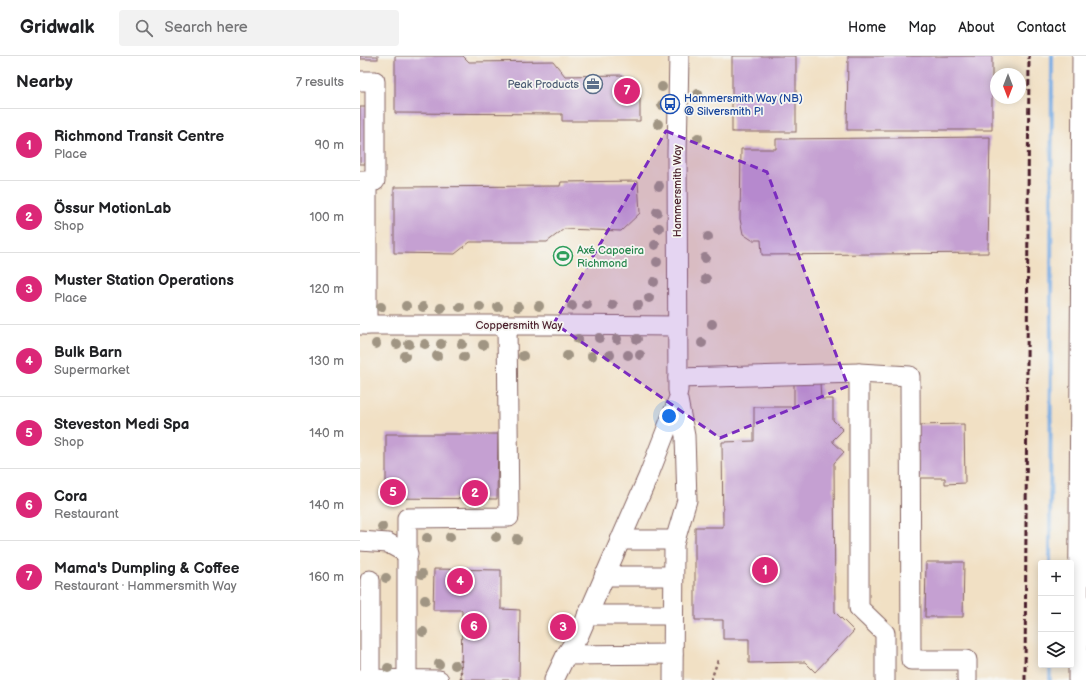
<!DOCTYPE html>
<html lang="en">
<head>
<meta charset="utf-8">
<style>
	body { margin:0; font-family:"Balsamiq Sans",sans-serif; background:#f2f2f2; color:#202124 }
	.controls { position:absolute; right:12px; bottom:12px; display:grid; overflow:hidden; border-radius:4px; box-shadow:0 2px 10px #0003 }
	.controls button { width:36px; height:36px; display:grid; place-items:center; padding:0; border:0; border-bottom:1px solid #e0e0e0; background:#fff; color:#202124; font:20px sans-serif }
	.compass { position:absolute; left:630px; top:12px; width:36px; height:36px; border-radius:50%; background:#fff; box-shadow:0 2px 10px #0003; rotate:180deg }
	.you { position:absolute; left:309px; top:360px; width:14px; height:14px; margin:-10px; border:3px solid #fff; border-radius:50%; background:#1a73e8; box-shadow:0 0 0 6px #1a73e833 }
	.badge { display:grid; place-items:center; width:26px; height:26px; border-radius:50%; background:#db2777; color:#fff; font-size:13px; font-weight:700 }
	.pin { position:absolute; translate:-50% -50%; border:2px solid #fff; box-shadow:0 1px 4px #0006 }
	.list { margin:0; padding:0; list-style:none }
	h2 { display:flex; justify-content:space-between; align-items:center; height:52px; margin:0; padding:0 16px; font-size:17px }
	h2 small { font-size:13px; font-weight:400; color:#757577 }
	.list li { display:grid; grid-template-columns:26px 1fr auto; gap:12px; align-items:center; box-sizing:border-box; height:72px; padding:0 16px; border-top:1px solid #e0e0e0 }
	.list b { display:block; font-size:15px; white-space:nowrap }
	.list p { margin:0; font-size:13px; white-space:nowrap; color:#757577 }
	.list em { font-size:13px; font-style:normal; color:#757577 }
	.icon { flex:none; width:22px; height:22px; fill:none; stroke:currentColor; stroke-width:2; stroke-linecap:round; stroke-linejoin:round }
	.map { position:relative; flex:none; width:726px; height:624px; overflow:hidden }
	header { display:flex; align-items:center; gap:24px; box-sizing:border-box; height:56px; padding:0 20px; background:#fff; border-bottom:1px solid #e0e0e0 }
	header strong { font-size:19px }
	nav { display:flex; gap:22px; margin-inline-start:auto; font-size:14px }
	.search { width:280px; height:36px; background:#f2f2f2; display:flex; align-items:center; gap:10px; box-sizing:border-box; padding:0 14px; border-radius:4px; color:#757577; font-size:15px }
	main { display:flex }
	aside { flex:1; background:#fff }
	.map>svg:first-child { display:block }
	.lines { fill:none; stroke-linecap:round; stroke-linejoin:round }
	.stream { stroke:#76aae3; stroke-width:4 }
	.building { fill:#c5a0d2 }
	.minor-casing { stroke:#846361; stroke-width:21 }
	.path { stroke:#846361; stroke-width:2.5; stroke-dasharray:3 3; stroke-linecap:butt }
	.minor { stroke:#fff; stroke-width:19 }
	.rail { stroke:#4a1f2b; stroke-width:3; stroke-dasharray:6 3; stroke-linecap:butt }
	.tree { fill:#a09583 }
	.marked { fill:#7b2cbf; fill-opacity:0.2; stroke:#7b2cbf; stroke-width:3; stroke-dasharray:8 5; stroke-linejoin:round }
	.labels { text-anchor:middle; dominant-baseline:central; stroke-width:3.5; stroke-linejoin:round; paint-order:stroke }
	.service-label { font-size:11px; fill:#4e5e75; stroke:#f6f6f2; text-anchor:end }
	.transit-label { font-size:11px; fill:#164399; stroke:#f6f6f2; text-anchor:start }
	.street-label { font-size:11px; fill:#4a1f2b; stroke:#f6f6f2 }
	.leisure-label { font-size:11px; fill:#27864d; stroke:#f6f6f2; text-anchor:start }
</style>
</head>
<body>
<header>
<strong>Gridwalk</strong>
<div class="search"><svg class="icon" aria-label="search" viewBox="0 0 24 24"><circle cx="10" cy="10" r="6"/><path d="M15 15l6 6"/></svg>Search here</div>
<nav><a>Home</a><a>Map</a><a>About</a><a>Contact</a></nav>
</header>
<main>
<aside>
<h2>Nearby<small>7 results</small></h2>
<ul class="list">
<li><span class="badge">1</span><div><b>Richmond Transit Centre</b><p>Place</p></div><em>90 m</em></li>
<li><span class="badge">2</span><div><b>Össur MotionLab</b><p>Shop</p></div><em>100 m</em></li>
<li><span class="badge">3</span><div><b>Muster Station Operations</b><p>Place</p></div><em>120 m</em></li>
<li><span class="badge">4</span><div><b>Bulk Barn</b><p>Supermarket</p></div><em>130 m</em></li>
<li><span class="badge">5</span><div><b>Steveston Medi Spa</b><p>Shop</p></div><em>140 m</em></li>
<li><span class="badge">6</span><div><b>Cora</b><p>Restaurant</p></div><em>140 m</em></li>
<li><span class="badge">7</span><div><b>Mama's Dumpling &amp; Coffee</b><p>Restaurant · Hammersmith Way</p></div><em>160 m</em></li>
</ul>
</aside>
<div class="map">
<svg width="726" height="624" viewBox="0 0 726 624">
	<rect width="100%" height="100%" fill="#f6f6f2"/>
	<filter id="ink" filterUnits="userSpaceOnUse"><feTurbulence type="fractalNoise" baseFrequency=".025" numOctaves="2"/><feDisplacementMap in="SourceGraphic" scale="8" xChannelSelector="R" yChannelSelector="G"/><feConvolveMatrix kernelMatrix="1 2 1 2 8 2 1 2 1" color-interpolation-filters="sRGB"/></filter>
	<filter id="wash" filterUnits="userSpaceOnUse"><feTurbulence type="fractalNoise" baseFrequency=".012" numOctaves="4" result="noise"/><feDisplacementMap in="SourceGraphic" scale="16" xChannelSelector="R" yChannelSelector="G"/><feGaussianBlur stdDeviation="0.9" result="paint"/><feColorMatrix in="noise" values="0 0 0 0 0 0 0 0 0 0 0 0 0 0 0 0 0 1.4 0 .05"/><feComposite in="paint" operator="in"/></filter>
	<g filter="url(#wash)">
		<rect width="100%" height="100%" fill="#f1e0c4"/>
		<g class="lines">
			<g class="stream">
				<polyline points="690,507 692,0"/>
				<polyline points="690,624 690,609"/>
			</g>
		</g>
		<g id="blocks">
			<g class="building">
				<rect x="0" y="0" width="18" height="3"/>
				<polygon points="35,0 103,0 109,6 193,5 205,20 263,19 280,36 280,65 202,65 202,58 35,57"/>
				<rect x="372" y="0" width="64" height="76"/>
				<polygon points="488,0 632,0 632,74 487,74"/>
				<rect x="0" y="51" width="10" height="57"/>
				<polygon points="630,81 628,197 402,199 401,184 392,184 383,178 380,163 381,93 416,93 416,83"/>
				<polygon points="278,125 280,157 261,175 204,173 187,186 110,186 95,198 34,197 34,131 200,130 201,126"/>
				<polygon points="460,327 461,343 473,343 473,364 483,374 473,384 473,386 484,396 474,407 475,556 494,575 455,616 445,606 389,607 389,583 363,583 363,564 335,564 335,471 363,471 362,386 394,385 394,351 434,351 434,328"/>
				<polygon points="604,368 605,427 585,428 585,422 557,422 556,369"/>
				<polygon points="26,378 138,378 137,443 26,442"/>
				<polygon points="566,506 604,506 603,561 565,561"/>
				<polygon points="74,513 141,514 141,553 160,554 159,624 101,624 102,554 73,554"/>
				<polygon points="202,562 210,566 205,579 196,575"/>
			</g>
		</g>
	</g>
	<g filter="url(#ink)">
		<use href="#blocks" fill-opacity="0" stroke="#846361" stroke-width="1"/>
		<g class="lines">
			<g class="minor-casing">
				<g id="minor">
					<polyline points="0,25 15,25 15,125 7,125"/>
					<polyline points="0,125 7,125 7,269"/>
					<polyline points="0,269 191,269 317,270"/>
					<polyline points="499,317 499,552 525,577 525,624"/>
					<polyline points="318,322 499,317 550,320 551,604 607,604 607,624"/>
					<polyline points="318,335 317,98 319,0"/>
					<polyline points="260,484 315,484"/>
					<polyline points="0,485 28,487 48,498"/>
					<polyline points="244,520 313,520"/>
					<polyline points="10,524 10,623"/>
					<polyline points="227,559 313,559"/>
					<polyline points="206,599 313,598"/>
					<polyline points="0,623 79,624"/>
					<polyline points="47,623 47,462 149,461 147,269"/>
					<polyline points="194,624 206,599 219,579 288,421 318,344 325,380 327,444 314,488 313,624"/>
					<polyline points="718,624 722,0"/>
				</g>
			</g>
			<g class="path">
				<polyline points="101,624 101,604"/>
				<polyline points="351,624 358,604"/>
			</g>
			<use href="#minor" class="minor"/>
			<polyline class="rail" points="665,624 669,0"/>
		</g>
		<g class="tree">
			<circle cx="302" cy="31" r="5"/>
			<circle cx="338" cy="38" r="5"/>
			<circle cx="302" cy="49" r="5"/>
			<circle cx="298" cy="68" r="5"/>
			<circle cx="338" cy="82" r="5"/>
			<circle cx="299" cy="130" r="5"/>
			<circle cx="297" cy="156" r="5"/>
			<circle cx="299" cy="172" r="5"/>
			<circle cx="348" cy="181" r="5"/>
			<circle cx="295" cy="189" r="5"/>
			<circle cx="345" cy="202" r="5"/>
			<circle cx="297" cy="206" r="5"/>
			<circle cx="346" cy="223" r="5"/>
			<circle cx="294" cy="226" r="5"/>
			<circle cx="289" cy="242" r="5"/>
			<circle cx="227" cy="249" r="5"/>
			<circle cx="253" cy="249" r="5"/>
			<circle cx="278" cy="249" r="5"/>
			<circle cx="46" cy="250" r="5"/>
			<circle cx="179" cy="250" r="5"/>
			<circle cx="212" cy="250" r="5"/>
			<circle cx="21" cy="251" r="5"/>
			<circle cx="63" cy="251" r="5"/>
			<circle cx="100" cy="251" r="5"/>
			<circle cx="120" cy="251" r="5"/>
			<circle cx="138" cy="251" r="5"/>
			<circle cx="158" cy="251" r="5"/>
			<circle cx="81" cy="252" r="5"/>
			<circle cx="352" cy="268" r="5"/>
			<circle cx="239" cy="282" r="5"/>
			<circle cx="218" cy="283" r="5"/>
			<circle cx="257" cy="283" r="5"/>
			<circle cx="277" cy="283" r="5"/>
			<circle cx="342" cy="287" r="5"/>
			<circle cx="16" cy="288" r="5"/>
			<circle cx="37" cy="288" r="5"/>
			<circle cx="49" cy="288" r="5"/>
			<circle cx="65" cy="288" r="5"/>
			<circle cx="81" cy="288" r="5"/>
			<circle cx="102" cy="288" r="5"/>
			<circle cx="123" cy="289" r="5"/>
			<circle cx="250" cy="299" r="5"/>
			<circle cx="268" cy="299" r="5"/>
			<circle cx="280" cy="299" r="5"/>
			<circle cx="45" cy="300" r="5"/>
			<circle cx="77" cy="300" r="5"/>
			<circle cx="163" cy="300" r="5"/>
			<circle cx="207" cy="300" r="5"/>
			<circle cx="232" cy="300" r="5"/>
			<circle cx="104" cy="301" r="5"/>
			<circle cx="22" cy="471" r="5"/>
			<circle cx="90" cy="481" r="5"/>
			<circle cx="136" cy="481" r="5"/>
			<circle cx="67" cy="482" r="5"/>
			<circle cx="157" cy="483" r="5"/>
			<circle cx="62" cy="518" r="5"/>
			<circle cx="26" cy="522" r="5"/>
			<circle cx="65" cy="544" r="5"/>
			<circle cx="63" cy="576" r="5"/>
			<circle cx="79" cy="608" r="5"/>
			<circle cx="95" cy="609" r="5"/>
			<circle cx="28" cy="612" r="5"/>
		</g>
	</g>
	<path class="marked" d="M 306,75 L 407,116 L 488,330 L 360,382 L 194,267 Z"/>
	<defs>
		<g id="office-ring" transform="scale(1)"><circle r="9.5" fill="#f6f6f2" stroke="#5c6f8a" stroke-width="1.5"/><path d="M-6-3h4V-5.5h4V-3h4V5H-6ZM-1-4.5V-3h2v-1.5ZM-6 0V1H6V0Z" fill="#5c6f8a"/></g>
		<g id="bus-ring" transform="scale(1)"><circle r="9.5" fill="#f6f6f2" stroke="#1a4fb4" stroke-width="1.5"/><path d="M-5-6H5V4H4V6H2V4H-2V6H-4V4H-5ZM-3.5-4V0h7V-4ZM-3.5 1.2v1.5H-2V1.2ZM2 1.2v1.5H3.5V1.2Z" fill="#1a4fb4"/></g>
		<g id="stadium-ring" transform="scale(1)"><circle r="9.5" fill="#f6f6f2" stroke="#2e9e5b" stroke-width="1.5"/><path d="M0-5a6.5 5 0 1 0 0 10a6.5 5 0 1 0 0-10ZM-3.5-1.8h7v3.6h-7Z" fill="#2e9e5b"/></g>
	</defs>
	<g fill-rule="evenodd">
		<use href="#office-ring" x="233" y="28"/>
		<use href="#bus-ring" x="310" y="48"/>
		<use href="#stadium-ring" x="203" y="200"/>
	</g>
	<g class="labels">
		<g class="service-label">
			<text x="219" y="28">Peak Products</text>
		</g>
		<g class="transit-label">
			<text x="324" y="42">Hammersmith Way (NB)<tspan x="324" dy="13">@ Silversmith Pl</tspan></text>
		</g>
		<g class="street-label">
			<text transform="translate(317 135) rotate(-90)">Hammersmith Way</text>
			<text x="159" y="269">Coppersmith Way</text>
		</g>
		<g class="leisure-label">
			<text x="217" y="194">Axé Capoeira<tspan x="217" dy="13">Richmond</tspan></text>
		</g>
	</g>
</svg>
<div class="controls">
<button>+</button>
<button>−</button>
<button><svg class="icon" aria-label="layers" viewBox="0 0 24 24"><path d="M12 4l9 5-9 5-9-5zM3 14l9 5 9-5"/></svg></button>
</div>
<svg class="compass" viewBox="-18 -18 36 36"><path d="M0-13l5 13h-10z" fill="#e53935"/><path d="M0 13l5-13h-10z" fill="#757577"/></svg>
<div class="you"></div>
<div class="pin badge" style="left:405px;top:514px">1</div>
<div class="pin badge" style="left:115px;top:437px">2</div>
<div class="pin badge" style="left:203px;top:571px">3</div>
<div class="pin badge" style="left:100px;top:525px">4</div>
<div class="pin badge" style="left:33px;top:436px">5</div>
<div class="pin badge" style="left:114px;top:570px">6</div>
<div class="pin badge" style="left:267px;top:35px">7</div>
</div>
</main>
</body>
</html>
